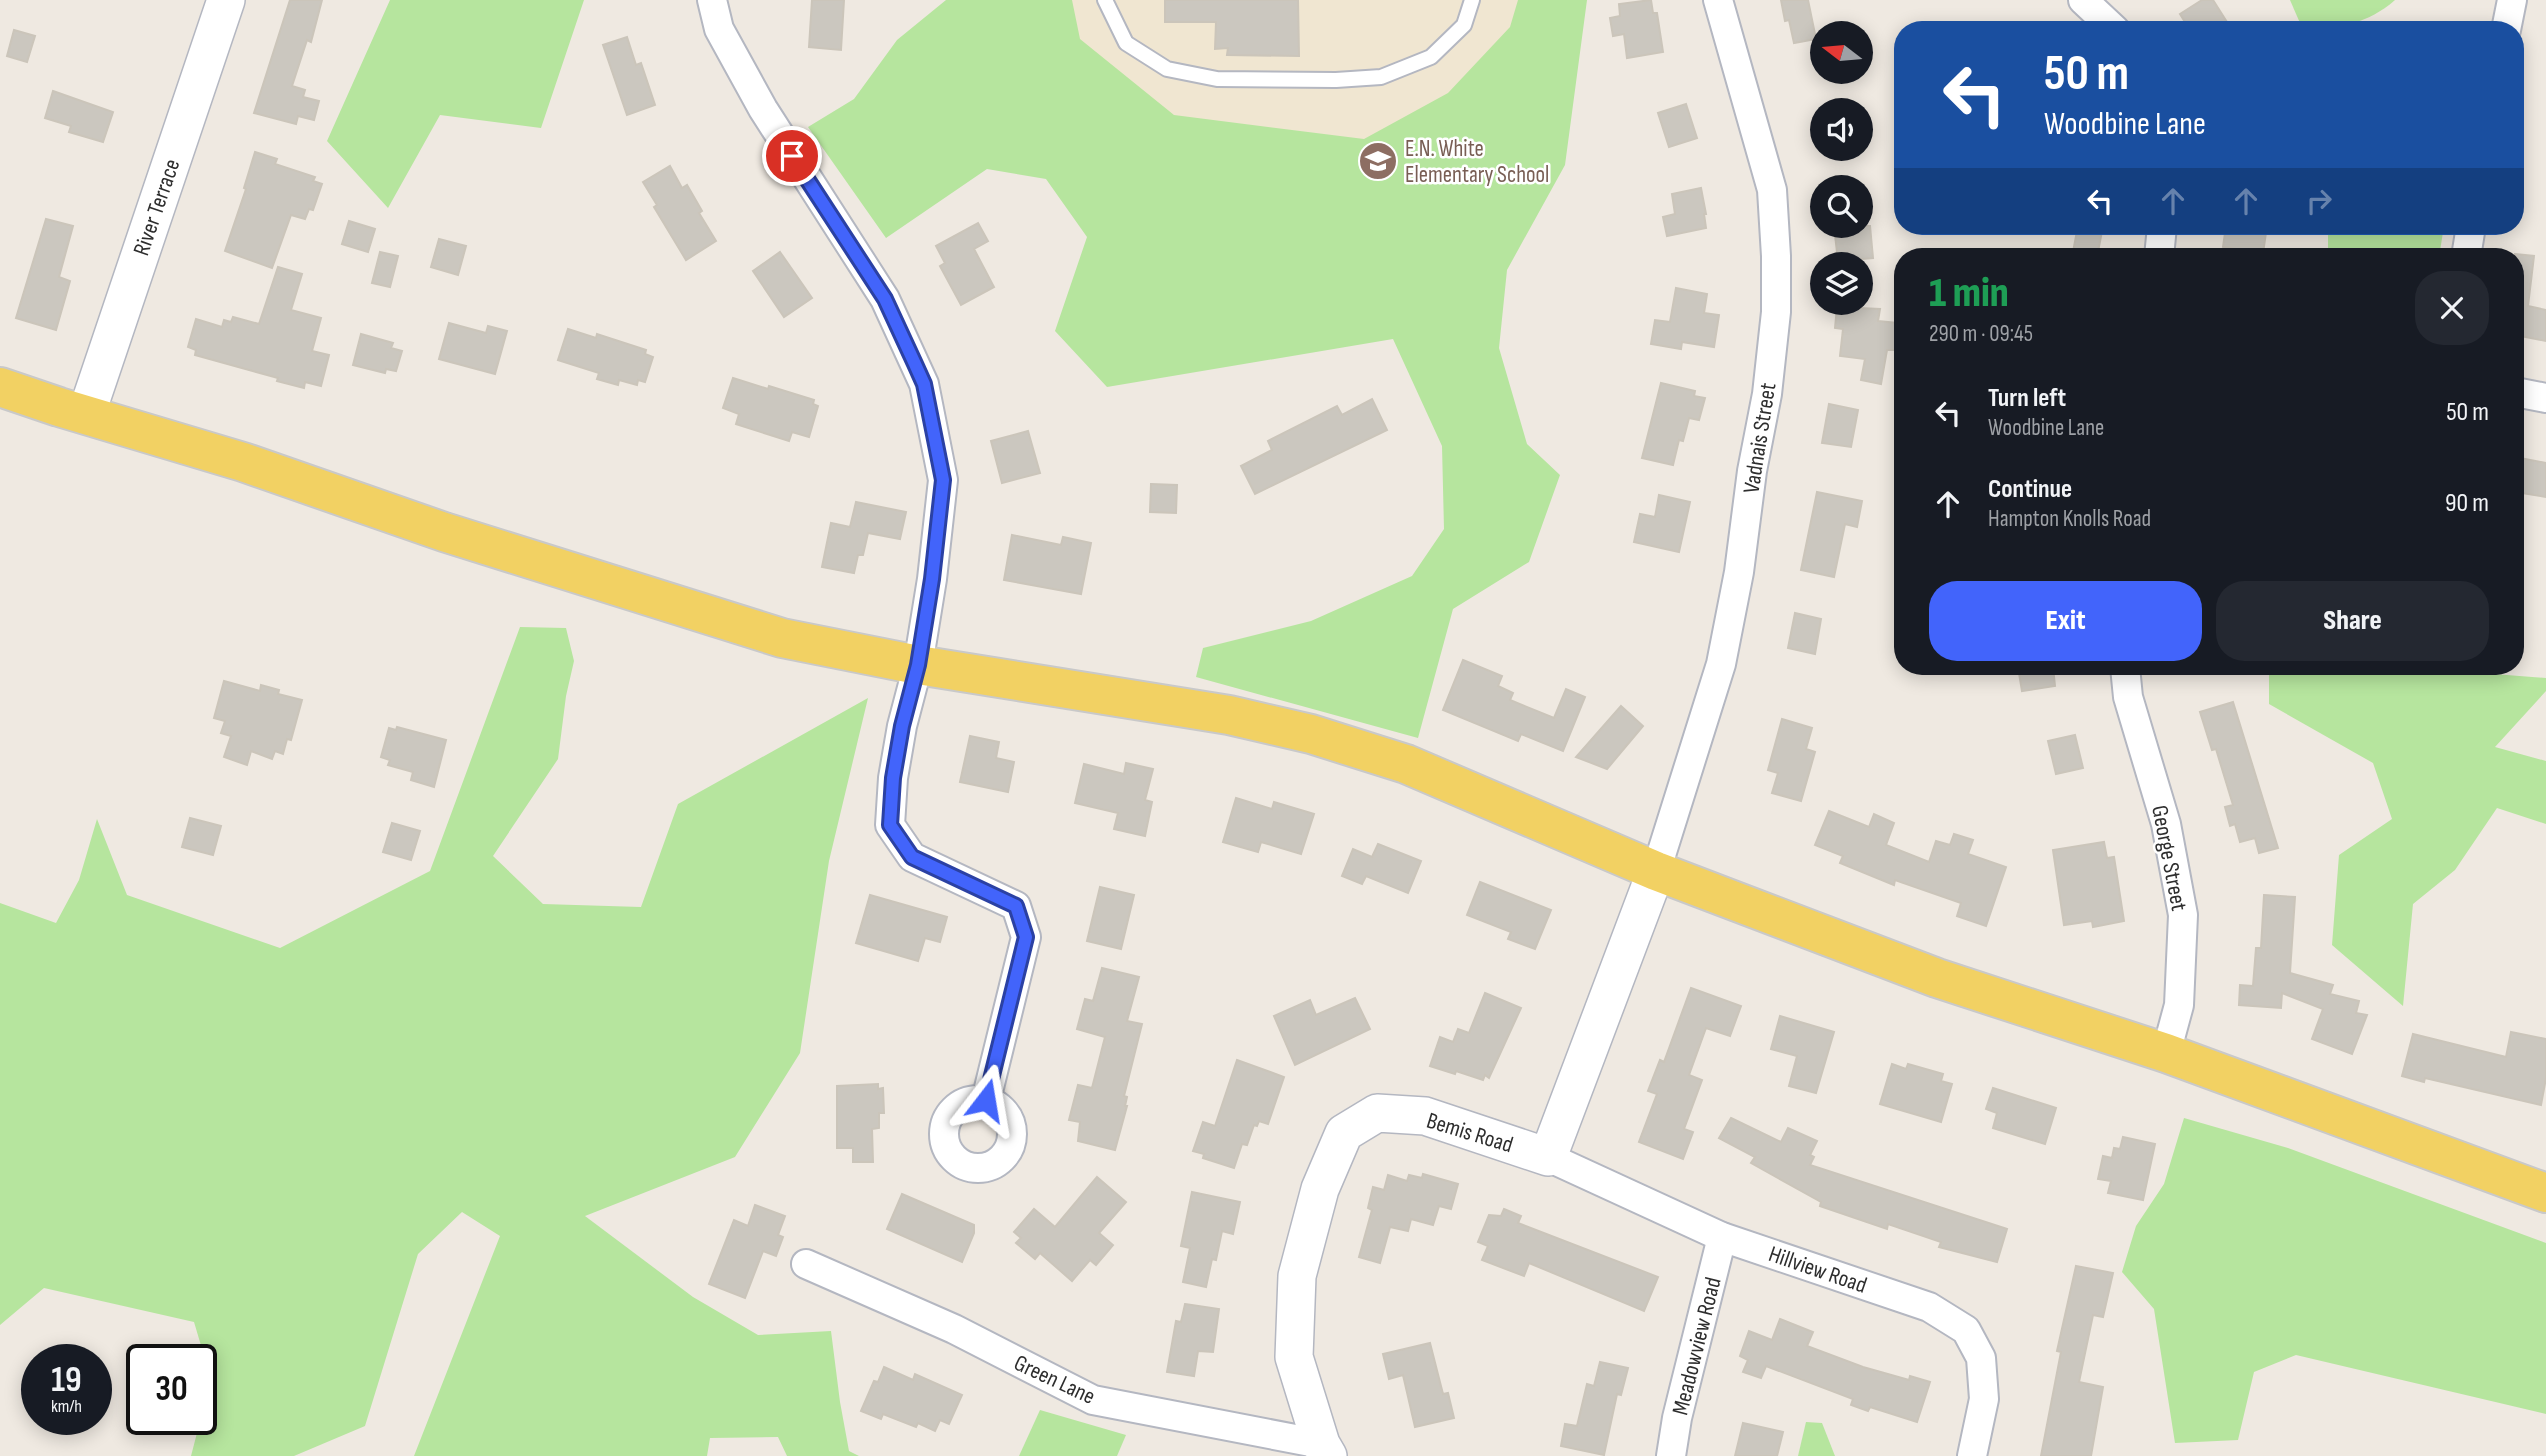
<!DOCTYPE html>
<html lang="en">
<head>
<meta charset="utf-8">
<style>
  body { margin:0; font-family:"Sofia Sans Condensed",sans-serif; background:#242831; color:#f1f3f6; height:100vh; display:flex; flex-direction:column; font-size:26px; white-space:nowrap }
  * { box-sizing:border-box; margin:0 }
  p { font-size:23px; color:#9ea1a6 }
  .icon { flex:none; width:38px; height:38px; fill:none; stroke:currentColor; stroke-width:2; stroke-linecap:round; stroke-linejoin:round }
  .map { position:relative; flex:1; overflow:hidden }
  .drawer { position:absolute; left:1894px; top:248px; width:630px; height:427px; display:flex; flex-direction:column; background:#171b24; border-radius:28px; box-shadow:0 4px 18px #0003 }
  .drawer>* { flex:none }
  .banner { position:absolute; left:1894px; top:21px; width:630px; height:214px; border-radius:28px; box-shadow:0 4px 18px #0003; background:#1a4fa0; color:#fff; overflow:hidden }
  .needle { width:46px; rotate:286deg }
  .controls { position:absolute; left:1810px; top:21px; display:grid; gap:14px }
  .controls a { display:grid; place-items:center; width:63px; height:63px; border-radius:50%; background:#171b24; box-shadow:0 4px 18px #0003; font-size:35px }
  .speed { position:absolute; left:21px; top:1344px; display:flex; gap:14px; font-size:35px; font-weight:700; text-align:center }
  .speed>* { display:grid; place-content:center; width:91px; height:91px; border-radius:50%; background:#171b24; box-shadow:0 4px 18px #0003; line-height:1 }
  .speed small { font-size:18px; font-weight:400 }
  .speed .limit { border:4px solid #111; border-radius:10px; background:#fff; color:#111 }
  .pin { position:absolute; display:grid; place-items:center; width:60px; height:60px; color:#fff; margin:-30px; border:4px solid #fff; border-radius:50%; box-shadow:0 2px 7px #0007 }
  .me { position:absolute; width:77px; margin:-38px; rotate:14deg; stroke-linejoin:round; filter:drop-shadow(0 0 5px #0008) }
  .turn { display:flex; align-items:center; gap:24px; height:147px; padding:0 35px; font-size:32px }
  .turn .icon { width:91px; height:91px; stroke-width:2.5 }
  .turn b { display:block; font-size:49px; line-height:60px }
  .lanes { display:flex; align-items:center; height:66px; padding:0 35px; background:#0003; justify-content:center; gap:35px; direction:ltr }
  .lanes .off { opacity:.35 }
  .round { display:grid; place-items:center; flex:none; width:74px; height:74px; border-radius:28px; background:#242831 }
  .overview { display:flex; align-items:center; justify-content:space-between; height:119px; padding:0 35px }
  h1 { font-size:42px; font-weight:800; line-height:52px; color:#1e9e55 }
  .action { display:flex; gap:14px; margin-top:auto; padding:14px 35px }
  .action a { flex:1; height:80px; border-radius:28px; background:#4264fb; color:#fff; font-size:28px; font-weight:800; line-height:80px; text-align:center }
  .action a+a { background:#242831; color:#f1f3f6 }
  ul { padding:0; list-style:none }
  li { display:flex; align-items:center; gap:21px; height:91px; padding:0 35px }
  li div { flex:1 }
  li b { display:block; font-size:26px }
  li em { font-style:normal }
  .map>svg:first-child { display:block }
</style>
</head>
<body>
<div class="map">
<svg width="2546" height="1456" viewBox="0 0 2546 1456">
  <rect width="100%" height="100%" fill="#efe9e1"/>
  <polygon fill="#f0e6d1" points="1010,0 1540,0 1507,217 974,105"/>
  <g fill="#b6e59e">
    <polygon points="390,0 584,0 541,128 440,115 388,208 327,141"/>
    <polygon points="946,0 1072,0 1080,39 1174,115 1364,139 1448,93 1510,27 1518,0 1587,0 1565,165 1507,270 1499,348 1527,444 1560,475 1529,562 1453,609 1418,738 1196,677 1203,648 1311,621 1412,576 1444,529 1442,446 1393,339 1107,387 1055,331 1087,237 1046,179 987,169 886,238 808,127 854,99 897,40"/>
    <path d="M 2290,0 L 2395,0 C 2369,23 2337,30 2303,30 Z"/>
    <polygon points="2328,226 2444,226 2439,257 2328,257"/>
    <polygon points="520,627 566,628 574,661 566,696 558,759 493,856 543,904 641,907 678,804 868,698 829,861 800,1053 735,1157 585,1216 693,1297 758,1335 831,1331 840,1402 849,1451 859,1456 787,1456 778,1437 710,1438 707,1456 414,1456 500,1236 462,1212 418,1254 365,1426 294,1456 191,1456 211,1379 194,1322 44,1288 0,1325 0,903 56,923 79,880 97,819 127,895 280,948 430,871"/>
    <polygon points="2269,667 2443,667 2455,671 2546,678 2546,691 2495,747 2546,761 2546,824 2497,808 2455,870 2413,904 2403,1006 2332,945 2339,855 2392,819 2373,763 2269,704"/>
    <polygon points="2184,1118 2288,1148 2546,1243 2546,1414 2296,1355 2254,1372 2238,1440 2175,1443 2154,1309 2122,1272 2136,1226 2164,1184"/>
    <polygon points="1040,1410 1126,1435 1117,1456 1019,1456"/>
    <polygon points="1806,1422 1822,1423 1835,1456 1798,1456"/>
  </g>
  <g fill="#cbc7bf" stroke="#cbc5ba" stroke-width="2">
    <polygon points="290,0 322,0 311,42 307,40 292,86 305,90 303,97 319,101 314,120 298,116 296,124 254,113"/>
    <polygon points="812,0 844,0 841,50 809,47"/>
    <polygon points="1165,0 1298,0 1299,56 1227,55 1228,48 1215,49 1216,22 1165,22"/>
    <polygon points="1651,0 1653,13 1657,13 1663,52 1627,58 1624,34 1613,36 1610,18 1620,16 1619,4"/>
    <polygon points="1781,0 1808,0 1816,39 1794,43 1789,20 1785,21"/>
    <polygon points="2202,0 2213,0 2232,30 2190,30 2180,14"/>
    <polygon points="14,30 35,36 27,62 7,56"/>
    <polygon points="627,37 636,65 641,63 655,105 627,115 603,45"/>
    <polygon points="53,91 113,112 103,142 69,132 71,126 45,118"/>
    <polygon points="1686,104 1697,138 1669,147 1658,113"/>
    <polygon points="255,152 277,159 275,164 315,177 313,181 322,184 313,210 309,209 305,219 291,215 272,268 225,251 246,189 244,188"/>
    <polygon points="670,166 682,188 687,185 702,211 699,213 716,241 686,260 654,207 657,205 643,182"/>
    <polygon points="1701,188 1706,214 1704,214 1706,228 1667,236 1663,217 1675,214 1672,194"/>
    <polygon points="46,219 73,226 59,277 70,281 56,330 16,318"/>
    <polygon points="349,221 375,229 368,252 342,244"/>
    <polygon points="978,223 988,241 974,249 994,287 961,305 940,266 945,263 936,246"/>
    <polygon points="1834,226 1870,226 1873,258 1838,261"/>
    <polygon points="2078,226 2103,226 2097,257 2072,257"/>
    <polygon points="2226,226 2267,226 2263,253 2223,247"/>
    <polygon points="439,239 466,246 458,275 431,267"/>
    <polygon points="380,252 398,256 390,287 372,283"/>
    <polygon points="780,252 812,298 784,317 753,271"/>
    <polygon points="2515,254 2534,256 2528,306 2546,310 2546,341 2515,335"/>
    <polygon points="278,267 302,274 291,310 321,318 312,351 329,355 321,386 305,382 304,388 277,381 278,378 195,355 196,350 188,347 196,319 222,327 224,320 231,322 233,317 259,324"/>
    <polygon points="1676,288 1707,294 1704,313 1719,315 1714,347 1682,342 1681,349 1651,344 1655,320 1670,322"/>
    <polygon points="1837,307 1880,309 1878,321 1897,323 1895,350 1887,350 1881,384 1861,380 1865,359 1840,356 1843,329 1835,328"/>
    <polygon points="449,323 486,333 488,326 507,331 495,374 439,359"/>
    <polygon points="568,329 596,338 597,334 646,350 645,354 653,357 645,382 638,380 637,385 619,380 618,385 597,379 599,373 558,360"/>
    <polygon points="361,334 393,343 391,348 402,351 396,371 386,369 385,373 353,365"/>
    <polygon points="733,378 768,389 769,386 814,400 813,404 818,406 809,437 792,432 789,441 736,424 739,414 723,408"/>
    <polygon points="1661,383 1695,391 1694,396 1705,398 1699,420 1689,418 1683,441 1679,440 1673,465 1642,458"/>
    <polygon points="1372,399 1387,430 1255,494 1241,466 1272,450 1268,441 1337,406 1342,415"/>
    <polygon points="1829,404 1858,410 1851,447 1822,443"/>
    <polygon points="1028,431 1040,473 1002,483 991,441"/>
    <polygon points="2515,457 2546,463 2546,497 2515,492"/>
    <polygon points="1151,484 1177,485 1176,513 1150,512"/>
    <polygon points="1817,492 1862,501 1857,527 1845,524 1834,577 1801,570"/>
    <polygon points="1659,495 1690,502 1679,552 1634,542 1640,514 1655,517"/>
    <polygon points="856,502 906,512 900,539 868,533 863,555 858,555 854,573 822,567 831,523 850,527"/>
    <polygon points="1012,535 1061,545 1063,537 1091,543 1081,594 1004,580"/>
    <polygon points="1795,613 1821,619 1815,654 1788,648"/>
    <polygon points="1463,660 1502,676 1498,686 1513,693 1510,700 1554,718 1566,689 1585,697 1563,751 1521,734 1518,741 1443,710"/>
    <polygon points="2018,667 2053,667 2055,686 2022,691"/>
    <polygon points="224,681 260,691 261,685 279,690 278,694 302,700 291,740 287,739 283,754 275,751 272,759 251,751 247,765 224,757 231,736 221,733 225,721 214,718"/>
    <polygon points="2233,702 2278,848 2259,853 2255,838 2240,842 2235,824 2230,826 2225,807 2233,805 2216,749 2212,750 2200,712"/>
    <polygon points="1621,706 1643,726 1607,769 1576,757"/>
    <polygon points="1782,719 1812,728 1806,749 1815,752 1801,801 1772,793 1778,773 1768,770"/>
    <polygon points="397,727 446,740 434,787 411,780 413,772 388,765 390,760 381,757 389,728 396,730"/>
    <polygon points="2075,735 2083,768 2056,774 2048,741"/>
    <polygon points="970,736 999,742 996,758 1014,762 1008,792 960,782"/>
    <polygon points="1126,763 1153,769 1145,800 1152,802 1145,836 1114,829 1118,813 1075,803 1084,764 1124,774"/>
    <polygon points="1236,798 1272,809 1274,802 1314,814 1301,854 1261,842 1258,852 1223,842"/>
    <polygon points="1829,811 1869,827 1874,814 1894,823 1886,845 1929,862 1936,841 1950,845 1954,834 1973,840 1968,854 2006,867 1986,926 1957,916 1961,903 1895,880 1894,885 1840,863 1843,856 1815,845"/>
    <polygon points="190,818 221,826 213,855 182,847"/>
    <polygon points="392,823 420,831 411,860 383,852"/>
    <polygon points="2104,842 2107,858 2114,857 2124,921 2093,927 2092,921 2064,925 2053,850"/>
    <polygon points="1378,844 1421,861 1408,893 1366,876 1362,884 1342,876 1353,849 1372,857"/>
    <polygon points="1480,882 1551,910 1535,949 1508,939 1511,932 1467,915"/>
    <polygon points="1100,887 1134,895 1121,949 1087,941"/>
    <polygon points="870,895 947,917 940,942 925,938 918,961 856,943"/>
    <polygon points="2264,895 2295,897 2290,973 2333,985 2330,994 2359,1001 2356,1013 2367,1015 2352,1054 2312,1039 2323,1009 2282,993 2281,1008 2239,1005 2240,985 2253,986 2256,948 2261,948"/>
    <polygon points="1102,968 1139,977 1127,1021 1142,1024 1124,1096 1127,1097 1125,1106 1127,1106 1115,1150 1078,1141 1080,1122 1069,1120 1078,1085 1092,1088 1105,1037 1077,1029 1085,999 1093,1001"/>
    <polygon points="1691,988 1741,1006 1730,1036 1706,1028 1689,1075 1702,1080 1684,1129 1693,1132 1683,1159 1639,1142 1657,1094 1648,1091 1660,1060 1664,1062"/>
    <polygon points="1485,993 1521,1008 1489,1078 1485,1075 1483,1080 1456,1071 1455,1074 1430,1066 1440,1037 1453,1042 1458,1029 1469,1033"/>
    <polygon points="1355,998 1370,1029 1295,1065 1274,1016 1310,1000 1316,1015"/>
    <polygon points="1780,1016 1834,1032 1816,1093 1789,1086 1797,1056 1771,1049"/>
    <polygon points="2511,1032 2546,1039 2546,1078 2541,1105 2425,1078 2424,1082 2402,1076 2413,1034 2506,1057"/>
    <polygon points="1237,1060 1284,1077 1268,1124 1259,1121 1257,1126 1254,1125 1247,1145 1242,1144 1234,1168 1203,1158 1204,1154 1193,1151 1203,1122 1215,1126"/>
    <polygon points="1892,1064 1906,1069 1908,1064 1943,1074 1941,1081 1952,1084 1941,1122 1880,1104"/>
    <polygon points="878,1084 878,1089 883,1088 884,1113 879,1113 879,1128 872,1129 873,1162 853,1162 853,1148 837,1148 837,1086"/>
    <polygon points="1993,1088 2056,1108 2045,1144 1993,1128 1997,1113 1986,1109"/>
    <polygon points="1731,1118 1781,1142 1788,1128 1817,1141 1810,1155 1814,1157 1810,1165 2007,1229 1997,1262 1939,1247 1941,1242 1888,1224 1887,1229 1820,1206 1821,1202 1751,1163 1755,1157 1719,1138"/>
    <polygon points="2123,1137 2155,1144 2143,1200 2108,1193 2111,1181 2098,1179 2103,1156 2112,1158 2114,1148 2120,1149"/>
    <polygon points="1423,1174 1458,1184 1451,1209 1439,1206 1433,1225 1411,1219 1408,1231 1390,1227 1380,1263 1359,1257 1372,1210 1368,1208 1373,1187 1384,1190 1388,1175 1407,1181 1409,1175 1422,1178"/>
    <polygon points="1097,1177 1126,1202 1099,1233 1113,1245 1096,1265 1090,1260 1072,1281 1040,1253 1035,1259 1016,1243 1021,1238 1014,1232 1034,1209 1055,1227"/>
    <polygon points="1192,1192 1240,1202 1233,1234 1222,1231 1216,1260 1212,1259 1206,1287 1183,1282 1190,1248 1181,1246"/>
    <polygon points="902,1194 974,1225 974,1233 962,1262 887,1229"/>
    <polygon points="755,1205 785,1216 778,1235 783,1237 776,1256 763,1251 745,1298 709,1284 734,1220 748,1226"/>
    <polygon points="1504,1209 1521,1216 1518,1223 1658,1277 1644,1311 1529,1263 1524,1276 1482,1260 1488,1246 1478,1242 1489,1215 1501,1216"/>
    <polygon points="2076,1266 2113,1273 2103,1317 2093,1315 2079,1382 2103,1387 2091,1456 2041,1456 2061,1352 2057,1351"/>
    <polygon points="1185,1304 1219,1309 1213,1352 1198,1351 1194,1376 1167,1372 1176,1321 1181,1322"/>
    <polygon points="1780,1319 1813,1332 1807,1346 1863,1367 1909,1380 1910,1376 1930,1382 1917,1422 1870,1407 1868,1411 1851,1405 1853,1399 1766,1366 1761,1378 1743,1372 1748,1360 1740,1356 1749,1331 1772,1340"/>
    <polygon points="1430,1343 1443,1394 1448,1393 1454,1418 1415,1427 1403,1375 1389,1379 1383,1354"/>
    <polygon points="1600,1362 1628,1368 1621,1395 1617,1394 1604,1455 1561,1446 1565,1424 1577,1426 1587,1384 1594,1386"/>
    <polygon points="884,1367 913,1380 915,1374 962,1395 949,1424 940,1420 935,1431 918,1423 916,1427 883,1414 881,1419 861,1411 874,1381 878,1382"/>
    <polygon points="1743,1423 1783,1432 1777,1456 1735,1456"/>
  </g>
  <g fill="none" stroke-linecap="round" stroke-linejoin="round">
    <defs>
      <polyline id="service" points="1105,0 1126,43 1167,69 1217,79 1336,80 1381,77 1431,57 1464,25 1472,0"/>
      <g id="minor">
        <polyline points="712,0 719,29 763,109 885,299 924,384 943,480 932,579 918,665 902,726 893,778 890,825 912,857 1016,906 1026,937 986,1100"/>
        <polyline points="2083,0 2115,30"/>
        <polyline points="2506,30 2512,0"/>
        <polyline points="2159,257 2162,226"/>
        <polyline points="2466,257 2471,226"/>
        <polyline points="2515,392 2546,398"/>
        <polyline points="2125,667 2128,697 2166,824 2183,915 2179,1005 2166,1053"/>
        <polyline points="1656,871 1721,664 1739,572 1752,471 1767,394 1776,312 1776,256 1772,190 1718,0"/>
        <circle cx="978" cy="1134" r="34"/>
        <polyline points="1548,1157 1722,1237 1929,1307 1966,1330 1981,1358 1984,1399 1972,1456"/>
        <polyline points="806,1264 954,1329 1093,1400 1321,1444"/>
        <polyline points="1671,1456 1677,1418 1722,1237"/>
      </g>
      <g id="tertiary">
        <polyline points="86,415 226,0"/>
        <polyline points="1328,1456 1321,1444 1294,1357 1297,1276 1320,1189 1344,1133 1377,1113 1425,1116 1548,1157 1656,871"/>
      </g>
      <polyline id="primary" points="0,387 59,407 243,462 444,532 782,638 918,665 1229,715 1311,734 1406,764 1656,871 1937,978 2166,1053 2546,1193"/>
    </defs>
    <use href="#service" stroke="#b4b7c1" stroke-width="18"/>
    <use href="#minor" stroke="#b4b7c1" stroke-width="32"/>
    <use href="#tertiary" stroke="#b4b7c1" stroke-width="40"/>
    <use href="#primary" stroke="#c9c9c9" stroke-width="42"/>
    <use href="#service" stroke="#fff" stroke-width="14"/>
    <use href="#minor" stroke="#fff" stroke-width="28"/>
    <use href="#tertiary" stroke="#fff" stroke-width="37"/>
    <use href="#primary" stroke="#f2d163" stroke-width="38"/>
  </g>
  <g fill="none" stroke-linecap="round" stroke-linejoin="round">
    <defs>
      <polyline id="route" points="792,156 885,299 915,364 924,384 943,480 932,579 918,665 902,726 893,778 890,825 912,857 1016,906 1026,937 986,1100"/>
    </defs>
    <use href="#route" stroke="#2b41a3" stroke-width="18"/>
    <use href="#route" stroke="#4264fb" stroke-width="12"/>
  </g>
  <defs>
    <symbol id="school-disc" viewBox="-11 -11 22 22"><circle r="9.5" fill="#8d6e63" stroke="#fff"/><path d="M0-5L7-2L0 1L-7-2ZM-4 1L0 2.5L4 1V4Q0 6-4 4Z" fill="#fff"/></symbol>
  </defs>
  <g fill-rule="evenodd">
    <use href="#school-disc" x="1356" y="139" width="44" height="44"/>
  </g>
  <g text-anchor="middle" stroke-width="5" stroke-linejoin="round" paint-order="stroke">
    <g font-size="23" fill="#785e54" stroke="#fff" text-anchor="start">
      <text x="1405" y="156">E.N. White<tspan x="1405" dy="26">Elementary School</tspan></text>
    </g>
    <g font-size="23" fill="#2e2e2e" stroke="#fff">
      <text transform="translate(156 207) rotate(-71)" y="8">River Terrace</text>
      <text transform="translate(1759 438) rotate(-81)" y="8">Vadnais Street</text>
      <text transform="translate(2170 858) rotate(79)" y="8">George Street</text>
      <text transform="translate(1470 1132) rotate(17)" y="8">Bemis Road</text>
      <text transform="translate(1818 1269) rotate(19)" y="8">Hillview Road</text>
      <text transform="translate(1696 1346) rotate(-76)" y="8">Meadowview Road</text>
      <text transform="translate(1055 1379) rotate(25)" y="8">Green Lane</text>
    </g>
  </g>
</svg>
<div class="controls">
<a><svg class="needle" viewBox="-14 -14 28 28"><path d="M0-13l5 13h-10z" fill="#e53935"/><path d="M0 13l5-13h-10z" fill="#9ea1a6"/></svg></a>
<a><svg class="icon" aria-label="sound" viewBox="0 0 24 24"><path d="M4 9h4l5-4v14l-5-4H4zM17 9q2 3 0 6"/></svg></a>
<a><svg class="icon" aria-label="search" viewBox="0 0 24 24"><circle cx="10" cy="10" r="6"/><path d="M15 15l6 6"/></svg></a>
<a><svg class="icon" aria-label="layers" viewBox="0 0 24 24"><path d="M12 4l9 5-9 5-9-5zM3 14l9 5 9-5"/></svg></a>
</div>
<div class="speed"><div>19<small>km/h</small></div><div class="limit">30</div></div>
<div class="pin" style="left:792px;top:156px;background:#d93025"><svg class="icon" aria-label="arrive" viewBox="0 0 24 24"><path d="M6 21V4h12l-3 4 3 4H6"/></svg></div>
<svg class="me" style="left:986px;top:1100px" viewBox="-20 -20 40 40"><path d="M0-17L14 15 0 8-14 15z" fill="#4264fb" stroke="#fff" stroke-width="4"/></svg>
<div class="banner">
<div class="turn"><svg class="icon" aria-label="left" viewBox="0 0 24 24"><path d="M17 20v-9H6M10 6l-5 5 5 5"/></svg><div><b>50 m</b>Woodbine Lane</div></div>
<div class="lanes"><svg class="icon" aria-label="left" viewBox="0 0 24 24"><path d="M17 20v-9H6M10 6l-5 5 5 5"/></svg><svg class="icon off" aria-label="ahead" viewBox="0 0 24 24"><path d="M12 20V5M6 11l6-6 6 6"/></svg><svg class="icon off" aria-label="ahead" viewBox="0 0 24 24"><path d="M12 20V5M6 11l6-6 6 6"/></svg><svg class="icon off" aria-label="right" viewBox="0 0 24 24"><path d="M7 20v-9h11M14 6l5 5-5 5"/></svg></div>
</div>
<section class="drawer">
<div class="overview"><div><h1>1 min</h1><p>290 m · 09:45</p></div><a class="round"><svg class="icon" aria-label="close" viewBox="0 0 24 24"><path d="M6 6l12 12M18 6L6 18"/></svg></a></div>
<ul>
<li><svg class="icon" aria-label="left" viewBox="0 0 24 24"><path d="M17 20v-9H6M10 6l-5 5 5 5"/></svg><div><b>Turn left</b><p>Woodbine Lane</p></div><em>50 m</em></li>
<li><svg class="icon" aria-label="ahead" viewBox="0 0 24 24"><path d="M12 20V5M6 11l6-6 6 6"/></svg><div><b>Continue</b><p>Hampton Knolls Road</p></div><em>90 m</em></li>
</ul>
<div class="action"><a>Exit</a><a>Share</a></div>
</section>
</div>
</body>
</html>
